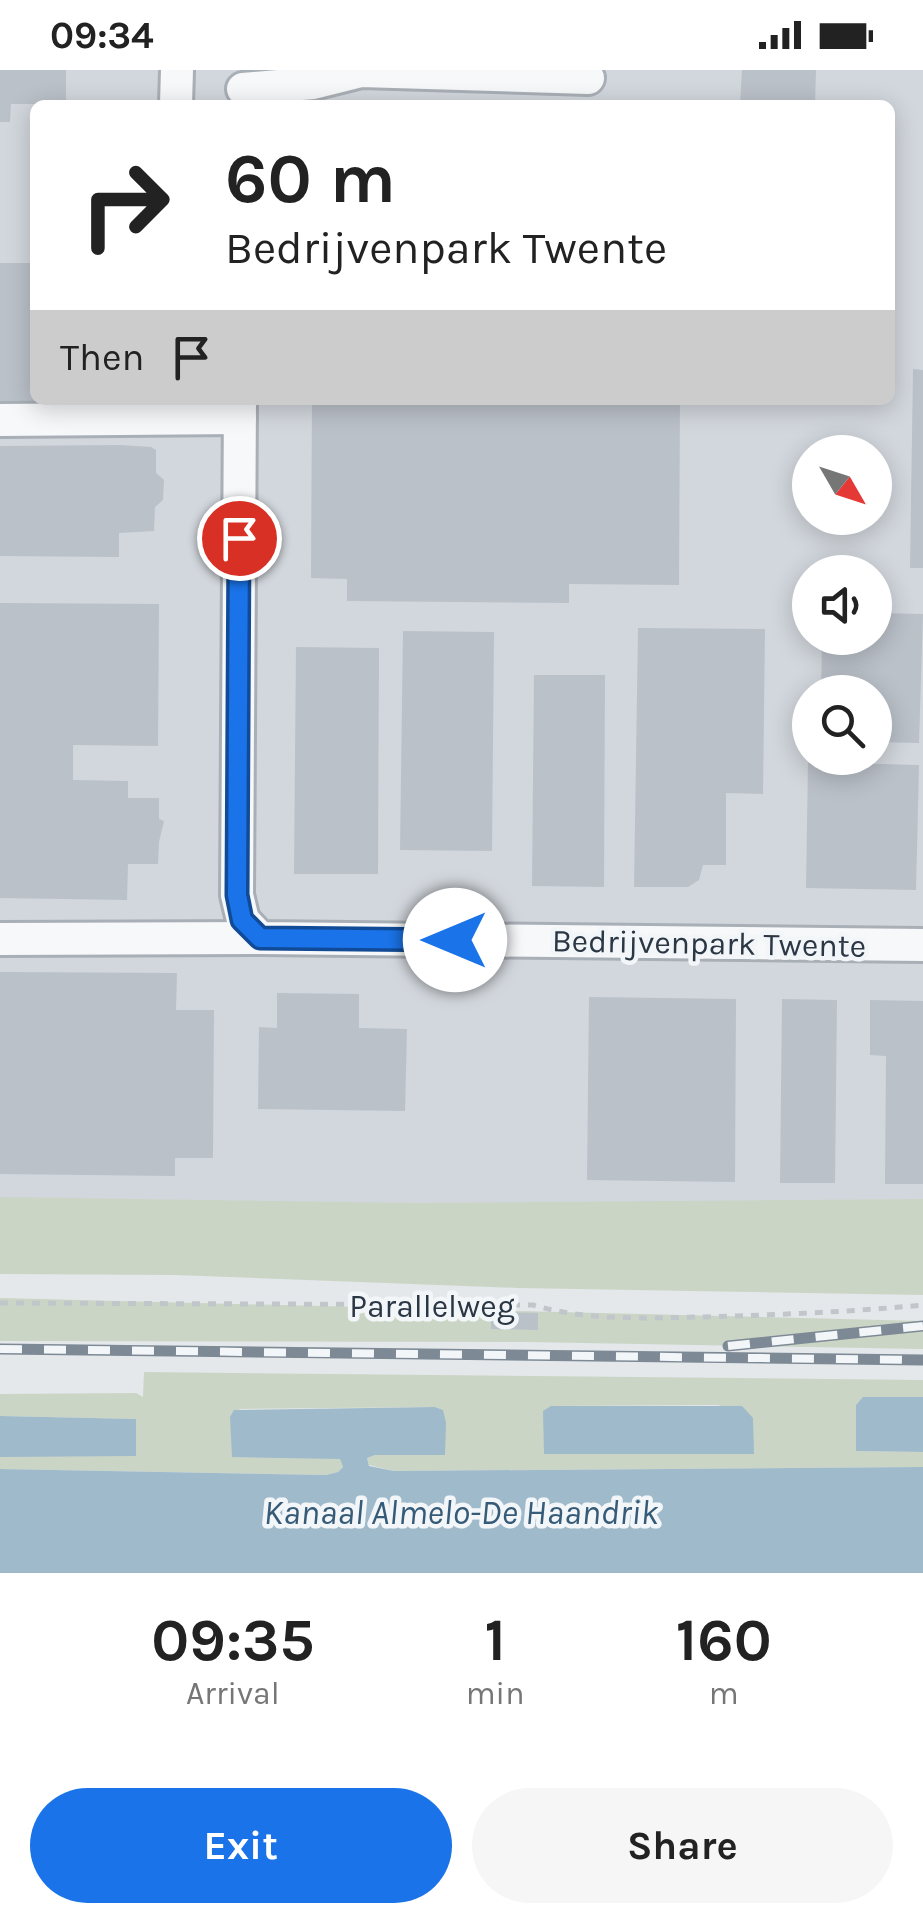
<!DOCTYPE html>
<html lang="en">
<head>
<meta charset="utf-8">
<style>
  body { margin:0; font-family:Karla,sans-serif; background:#f6f6f6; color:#222; height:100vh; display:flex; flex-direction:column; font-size:38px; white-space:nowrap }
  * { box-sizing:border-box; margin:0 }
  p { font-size:32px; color:#767676 }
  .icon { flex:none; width:55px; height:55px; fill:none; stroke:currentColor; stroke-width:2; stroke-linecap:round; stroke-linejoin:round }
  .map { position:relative; height:1503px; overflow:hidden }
  .sheet { display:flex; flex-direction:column; background:#fff; flex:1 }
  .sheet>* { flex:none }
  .guide { position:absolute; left:30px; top:30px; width:865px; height:305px; border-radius:15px; box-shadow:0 5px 25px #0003; background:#fff; color:#222; overflow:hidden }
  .needle { width:65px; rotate:129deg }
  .controls { position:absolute; left:792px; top:365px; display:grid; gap:20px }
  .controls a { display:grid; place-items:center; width:100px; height:100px; border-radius:50%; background:#fff; box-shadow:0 5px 25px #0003; font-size:50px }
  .pin { position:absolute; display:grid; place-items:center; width:85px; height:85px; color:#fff; margin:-42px; border:5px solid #fff; border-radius:50%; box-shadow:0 2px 10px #0007 }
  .me { position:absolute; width:110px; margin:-55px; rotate:270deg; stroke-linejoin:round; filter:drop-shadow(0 0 8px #0008) }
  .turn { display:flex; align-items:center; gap:35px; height:210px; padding:0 30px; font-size:45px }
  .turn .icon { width:130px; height:130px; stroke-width:2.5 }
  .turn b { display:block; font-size:70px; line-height:85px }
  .then { display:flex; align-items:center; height:95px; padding:0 30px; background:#0003; gap:20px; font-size:38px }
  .eta { display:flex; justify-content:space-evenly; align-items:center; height:170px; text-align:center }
  .eta b { font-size:60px; font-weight:700; line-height:70px }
  .action { display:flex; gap:20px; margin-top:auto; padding:20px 30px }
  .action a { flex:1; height:115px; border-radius:60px; background:#1a73e8; color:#fff; font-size:40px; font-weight:700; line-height:115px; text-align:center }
  .action a+a { background:#f6f6f6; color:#222 }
  .status { display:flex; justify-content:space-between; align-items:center; height:70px; padding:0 50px; background:#fff; direction:ltr }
  .status svg { height:28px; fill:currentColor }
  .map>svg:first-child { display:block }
</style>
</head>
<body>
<div class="status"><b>09:34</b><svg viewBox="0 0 49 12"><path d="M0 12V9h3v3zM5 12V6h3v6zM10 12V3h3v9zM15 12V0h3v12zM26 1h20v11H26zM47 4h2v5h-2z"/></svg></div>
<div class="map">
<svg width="923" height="1503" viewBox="0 0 923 1503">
  <rect width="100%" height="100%" fill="#e4e8eb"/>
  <path fill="#d2d7dd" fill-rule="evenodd" d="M 0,0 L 923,0 L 923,1150 L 0,1146 ZM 35,35 L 890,35 L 890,330 L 35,330 ZM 810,382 L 875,382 L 875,448 L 810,448 ZM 810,502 L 875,502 L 875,568 L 810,568 ZM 810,622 L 875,622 L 875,688 L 810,688 Z"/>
  <g fill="#cbd5c5" fill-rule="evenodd">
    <polygon points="0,1127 416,1133 923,1129 923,1225 518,1218 174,1205 0,1204"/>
    <polygon points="0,1228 923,1251 923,1279 528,1272 0,1271"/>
    <path d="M 144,1302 L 923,1310 L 923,1327 L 864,1327 L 856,1335 L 856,1381 L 923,1382 L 923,1397 L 394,1401 L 369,1395 L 367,1388 L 375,1385 L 445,1385 L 443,1340 L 435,1337 L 238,1339 L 340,1389 L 343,1397 L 338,1402 L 326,1405 L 0,1399 L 0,1387 L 11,1384 L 136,1386 L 136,1349 L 0,1346 L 0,1324 L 136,1323 L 143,1327 ZM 719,1335 L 753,1384 L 544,1384 L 551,1336 Z"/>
  </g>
  <g fill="#9fbacb">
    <polygon points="863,1327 923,1327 923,1382 856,1381 856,1335"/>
    <polygon points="551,1336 742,1336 753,1348 754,1384 544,1384 543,1341"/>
    <polygon points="435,1337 443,1340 446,1353 445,1385 375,1385 367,1388 369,1396 394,1401 923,1397 923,1503 0,1503 0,1399 326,1405 338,1402 343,1397 340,1389 232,1387 230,1347 234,1340"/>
    <polygon points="0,1346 136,1349 136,1386 0,1387"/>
  </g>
  <g fill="#bbc1c9">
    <polygon points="0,0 66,0 66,34 11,34 10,52 0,52"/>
    <polygon points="742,0 816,0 815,35 740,35"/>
    <polygon points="0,193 35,193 35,330 79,330 79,341 0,341"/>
    <polygon points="913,299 923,300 923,498 910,498"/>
    <polygon points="312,330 680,330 679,515 569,514 569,533 347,531 347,509 311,508"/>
    <polygon points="120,375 151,377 156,380 156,403 164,410 163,430 155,437 154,461 119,463 119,487 0,486 0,376"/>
    <polygon points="0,533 159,534 158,676 73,675 73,710 128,711 128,728 159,728 159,749 164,751 159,772 158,794 128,794 127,830 0,828"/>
    <polygon points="875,543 923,544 919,673 875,672 875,622 821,622 822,568 875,568"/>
    <polygon points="638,558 765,559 763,724 726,723 726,795 703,795 699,810 688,817 634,817"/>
    <polygon points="403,561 494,562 492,781 400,780"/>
    <polygon points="296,577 379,578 378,804 294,804"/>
    <polygon points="534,605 605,605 604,817 532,816"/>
    <polygon points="808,692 919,695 916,820 806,818"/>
    <polygon points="0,902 177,903 176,940 214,940 213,1088 175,1088 175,1106 0,1104"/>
    <polygon points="277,923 359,924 359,958 407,959 405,1041 258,1039 259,957 277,958"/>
    <polygon points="589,927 736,929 735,1112 587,1110"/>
    <polygon points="782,929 837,930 835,1113 780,1113"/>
    <polygon points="870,930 923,931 923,1114 885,1114 886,986 870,985"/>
    <polygon points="491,1242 538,1243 538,1260 491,1259"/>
  </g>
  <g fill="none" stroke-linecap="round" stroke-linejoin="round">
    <defs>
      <g id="minor">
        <polyline points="243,19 313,13 361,1 588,8"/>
        <polyline points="176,35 177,0"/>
        <polyline points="240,330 237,825 243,850 260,868 923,875"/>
        <polyline points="0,350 240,348"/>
        <polyline points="0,869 260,868"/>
      </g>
    </defs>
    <use href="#minor" stroke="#a9afb6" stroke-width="38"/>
    <path stroke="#c1c6cb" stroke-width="5" stroke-dasharray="8 8" stroke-linecap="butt" d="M 0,1233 L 533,1235 C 587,1251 644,1248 700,1247 C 775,1245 849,1242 923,1235"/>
    <use href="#minor" stroke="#f6f8fa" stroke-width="32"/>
    <defs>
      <g id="rail">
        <polyline points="728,1276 923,1256"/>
        <polyline points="0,1279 923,1290"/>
      </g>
    </defs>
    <use href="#rail" stroke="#7d8995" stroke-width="11"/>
    <use href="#rail" stroke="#f3f6f8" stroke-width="8" stroke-dasharray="22" stroke-linecap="butt"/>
  </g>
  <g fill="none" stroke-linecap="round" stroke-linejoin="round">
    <defs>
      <polyline id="route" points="239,468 237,825 242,850 260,868 455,870"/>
    </defs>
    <use href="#route" stroke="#114b97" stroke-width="25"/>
    <use href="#route" stroke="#1a73e8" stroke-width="18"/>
  </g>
  <g text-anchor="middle" stroke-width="9" stroke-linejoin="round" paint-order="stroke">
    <g font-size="32" fill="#2b3744" stroke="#f3f6f8">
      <text transform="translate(709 873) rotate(1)" y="11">Bedrijvenpark Twente</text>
      <text x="432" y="1247">Parallelweg</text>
    </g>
    <g font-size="35" font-style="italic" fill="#355b78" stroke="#f3f6f8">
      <text x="461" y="1454">Kanaal Almelo-De Haandrik</text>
    </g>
  </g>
</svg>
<div class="controls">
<a><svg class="needle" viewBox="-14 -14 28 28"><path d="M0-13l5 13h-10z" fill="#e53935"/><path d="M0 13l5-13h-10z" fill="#767676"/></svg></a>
<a><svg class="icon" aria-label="sound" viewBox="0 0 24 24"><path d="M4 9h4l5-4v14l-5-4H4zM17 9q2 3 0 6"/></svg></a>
<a><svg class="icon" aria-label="search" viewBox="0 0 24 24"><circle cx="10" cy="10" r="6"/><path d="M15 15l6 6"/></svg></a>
</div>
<div class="pin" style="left:239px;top:468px;background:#d93025"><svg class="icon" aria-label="arrive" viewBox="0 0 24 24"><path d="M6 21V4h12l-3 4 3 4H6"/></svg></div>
<svg class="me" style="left:455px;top:870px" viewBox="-20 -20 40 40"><circle r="19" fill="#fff"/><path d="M0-13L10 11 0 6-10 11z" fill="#1a73e8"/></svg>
<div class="guide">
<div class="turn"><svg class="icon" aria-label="right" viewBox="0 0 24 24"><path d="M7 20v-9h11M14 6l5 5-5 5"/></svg><div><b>60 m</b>Bedrijvenpark Twente</div></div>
<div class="then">Then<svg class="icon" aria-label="arrive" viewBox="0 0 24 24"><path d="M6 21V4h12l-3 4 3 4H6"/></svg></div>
</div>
</div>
<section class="sheet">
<div class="eta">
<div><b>09:35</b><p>Arrival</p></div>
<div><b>1</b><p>min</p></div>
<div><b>160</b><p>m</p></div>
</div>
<div class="action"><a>Exit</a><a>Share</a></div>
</section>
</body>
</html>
